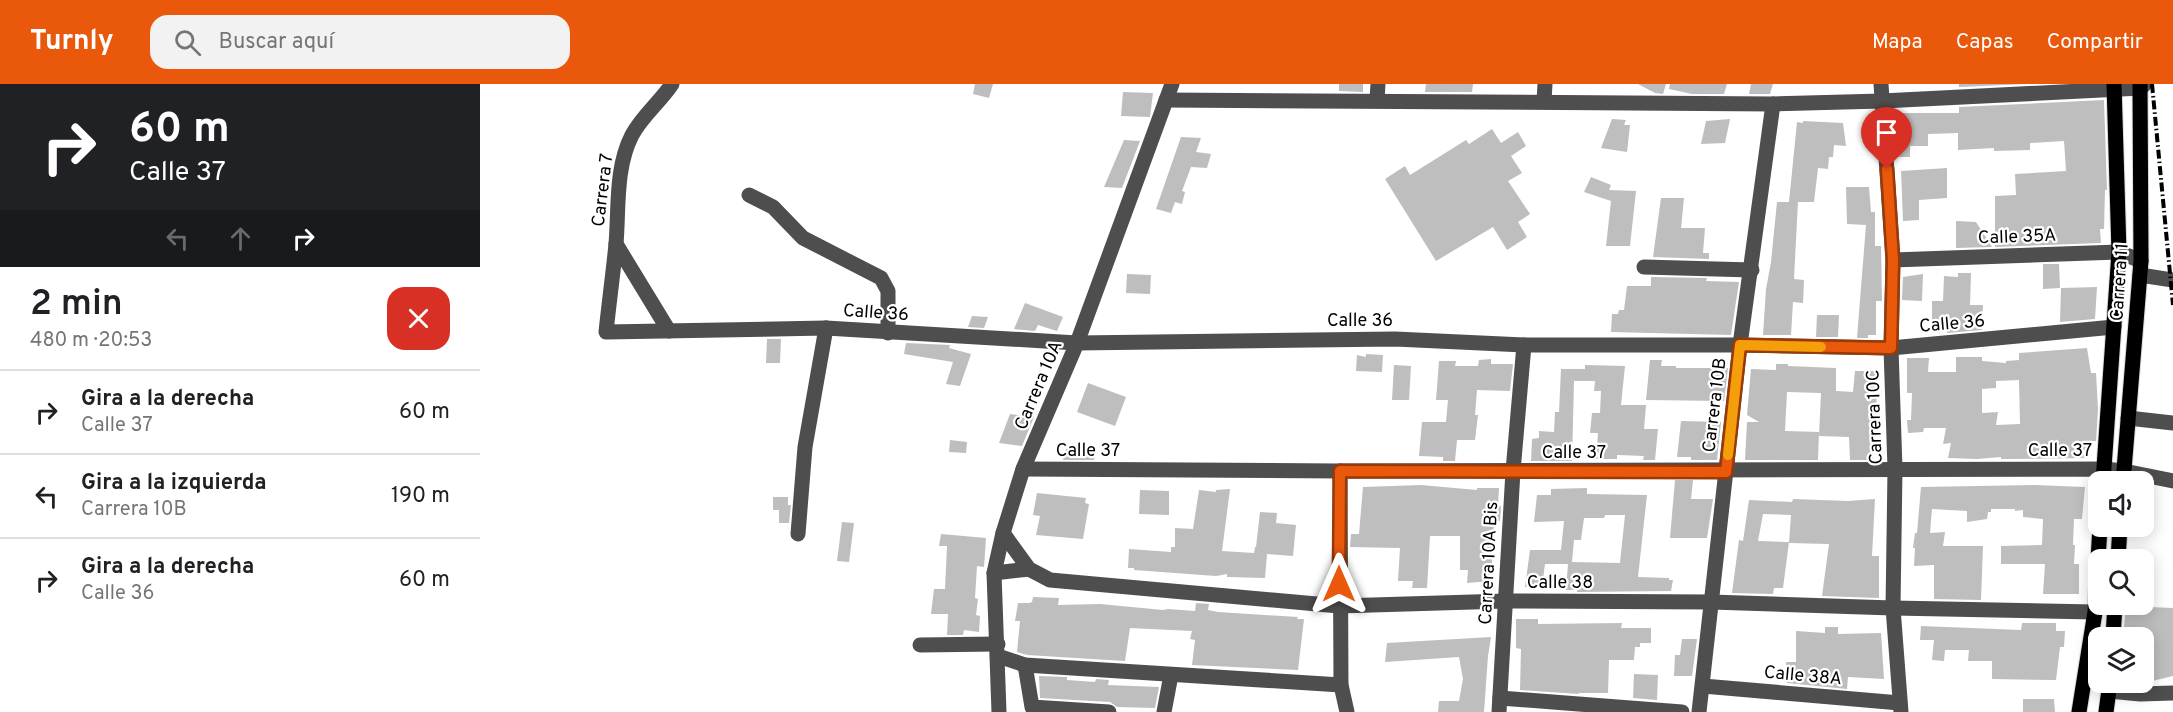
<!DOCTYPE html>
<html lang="es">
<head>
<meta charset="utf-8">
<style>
  body { margin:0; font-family:Overpass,sans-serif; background:#f2f2f2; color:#202124; height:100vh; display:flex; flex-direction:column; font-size:22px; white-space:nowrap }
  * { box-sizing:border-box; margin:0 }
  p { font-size:20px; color:#757577 }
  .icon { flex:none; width:33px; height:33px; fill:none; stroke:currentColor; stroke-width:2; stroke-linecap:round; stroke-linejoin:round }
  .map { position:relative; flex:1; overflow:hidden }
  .side { display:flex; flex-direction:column; background:#fff; width:480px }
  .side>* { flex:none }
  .top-card { background:#202124; color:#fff; overflow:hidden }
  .fabs { position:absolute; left:1608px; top:387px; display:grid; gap:12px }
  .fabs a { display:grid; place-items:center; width:66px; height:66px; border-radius:12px; background:#fff; box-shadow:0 3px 15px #0003; font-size:30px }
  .pin { position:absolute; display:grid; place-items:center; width:51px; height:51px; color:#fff; margin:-62px -26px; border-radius:50% 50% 50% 0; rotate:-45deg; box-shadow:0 0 6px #0007 }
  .pin .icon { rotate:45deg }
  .me { position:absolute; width:66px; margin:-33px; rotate:0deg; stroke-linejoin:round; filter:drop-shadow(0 0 4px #0008) }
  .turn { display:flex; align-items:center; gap:21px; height:126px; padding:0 30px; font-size:27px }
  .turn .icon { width:78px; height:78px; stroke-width:2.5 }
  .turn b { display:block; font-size:42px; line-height:51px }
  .lanes { display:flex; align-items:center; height:57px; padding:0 30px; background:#0003; justify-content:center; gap:30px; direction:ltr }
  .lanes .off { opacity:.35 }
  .round { display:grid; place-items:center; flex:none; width:63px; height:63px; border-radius:18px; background:#f2f2f2 }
  .head { display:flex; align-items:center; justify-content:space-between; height:102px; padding:0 30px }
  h1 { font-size:36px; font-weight:600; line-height:45px }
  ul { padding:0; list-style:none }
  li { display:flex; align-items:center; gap:18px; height:84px; padding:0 30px; border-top:2px solid #e0e0e0 }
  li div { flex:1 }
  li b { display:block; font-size:22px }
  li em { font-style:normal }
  header { display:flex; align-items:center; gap:36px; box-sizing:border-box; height:84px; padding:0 30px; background:#ea580c; color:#fff }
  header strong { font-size:28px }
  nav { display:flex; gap:33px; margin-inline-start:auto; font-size:21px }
  .search { width:420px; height:54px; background:#f2f2f2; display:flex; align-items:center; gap:15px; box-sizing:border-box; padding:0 21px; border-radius:18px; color:#757577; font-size:22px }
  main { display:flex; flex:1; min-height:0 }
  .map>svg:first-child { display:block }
</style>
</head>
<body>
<header>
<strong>Turnly</strong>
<div class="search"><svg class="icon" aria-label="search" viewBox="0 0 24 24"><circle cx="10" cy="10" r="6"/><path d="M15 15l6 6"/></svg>Buscar aquí</div>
<nav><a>Mapa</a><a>Capas</a><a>Compartir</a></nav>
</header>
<main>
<section class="side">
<div class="top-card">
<div class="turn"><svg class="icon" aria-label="right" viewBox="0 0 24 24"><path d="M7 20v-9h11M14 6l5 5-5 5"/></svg><div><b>60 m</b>Calle 37</div></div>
<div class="lanes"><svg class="icon off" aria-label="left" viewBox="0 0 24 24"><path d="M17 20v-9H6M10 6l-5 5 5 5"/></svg><svg class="icon off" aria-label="ahead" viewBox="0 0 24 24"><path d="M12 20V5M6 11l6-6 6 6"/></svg><svg class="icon" aria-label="right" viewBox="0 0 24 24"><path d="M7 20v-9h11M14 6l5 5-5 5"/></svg></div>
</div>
<div class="head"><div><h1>2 min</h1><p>480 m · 20:53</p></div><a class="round" style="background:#d93025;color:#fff"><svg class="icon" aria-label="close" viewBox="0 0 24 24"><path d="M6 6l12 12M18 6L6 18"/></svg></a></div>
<ul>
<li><svg class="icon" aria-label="right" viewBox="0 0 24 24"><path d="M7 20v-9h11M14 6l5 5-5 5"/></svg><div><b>Gira a la derecha</b><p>Calle 37</p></div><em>60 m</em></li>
<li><svg class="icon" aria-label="left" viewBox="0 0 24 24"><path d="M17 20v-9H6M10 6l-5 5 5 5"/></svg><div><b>Gira a la izquierda</b><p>Carrera 10B</p></div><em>190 m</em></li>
<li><svg class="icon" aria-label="right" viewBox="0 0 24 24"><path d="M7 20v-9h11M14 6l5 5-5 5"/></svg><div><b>Gira a la derecha</b><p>Calle 36</p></div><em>60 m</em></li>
</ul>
</section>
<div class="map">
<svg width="1693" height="628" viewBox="0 0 1693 628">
  <rect width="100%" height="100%" fill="#fff"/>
  <g fill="#bebebe" fill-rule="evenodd">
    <polygon points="495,0 513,0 509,14 493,10"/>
    <polygon points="859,0 883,0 883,8 859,7"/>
    <polygon points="946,0 993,0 992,8 945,8"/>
    <polygon points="1158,0 1186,0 1183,10 1175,9"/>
    <polygon points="1190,0 1247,0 1244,10 1212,10 1189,5"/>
    <polygon points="1271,0 1293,0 1290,10 1269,10"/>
    <polygon points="1479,0 1546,0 1479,3"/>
    <polygon points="643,8 673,9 670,33 641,32"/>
    <polygon points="1624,16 1627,106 1625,106 1624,145 1620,145 1621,159 1515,163 1515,112 1536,111 1535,90 1586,87 1584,57 1550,59 1550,66 1514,67 1514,64 1478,66 1478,49 1448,50 1448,62 1430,62 1430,73 1416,73 1413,31 1416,29 1479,29 1479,23"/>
    <polygon points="1132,35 1146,36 1144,41 1150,41 1147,68 1121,64"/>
    <polygon points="1250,35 1245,59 1221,60 1226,37"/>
    <polygon points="1323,37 1363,39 1366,62 1354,61 1353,73 1349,73 1348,85 1338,84 1334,118 1318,118 1314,195 1324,196 1323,219 1313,218 1311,251 1283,251 1286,205 1291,178 1297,118 1309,118 1317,38 1323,39"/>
    <polygon points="1012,45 1021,59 1038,48 1046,62 1031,72 1042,89 1028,97 1050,130 1038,138 1047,153 1027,166 1013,143 956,177 905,95 925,82 930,91 986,56 989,60"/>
    <polygon points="701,53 721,54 716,68 731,70 727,84 711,83 702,107 705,108 702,120 695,118 691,129 676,125"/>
    <polygon points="644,56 660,57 642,104 624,103"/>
    <polygon points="1467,84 1467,114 1439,116 1439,136 1423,137 1421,87"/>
    <polygon points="1111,93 1131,101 1129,106 1156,107 1150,162 1126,162 1131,117 1104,108"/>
    <polygon points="1366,103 1389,103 1391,128 1395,128 1395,162 1401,162 1402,217 1396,217 1396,251 1388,251 1388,254 1377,254 1386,141 1367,140"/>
    <polygon points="1181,114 1204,114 1201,144 1225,144 1223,169 1229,169 1229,175 1173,173"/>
    <polygon points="1476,137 1496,138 1512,163 1476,164"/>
    <polygon points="1563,180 1579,180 1580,204 1563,205"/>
    <polygon points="1478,189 1491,189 1490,221 1503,221 1502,246 1467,249 1467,247 1452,247 1452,217 1463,217 1464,192 1478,193"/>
    <polygon points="647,190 671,191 670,210 646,209"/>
    <polygon points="1443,190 1442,217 1422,216 1423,193"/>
    <polygon points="1171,193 1227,194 1226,197 1259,198 1251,251 1131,248 1132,230 1138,230 1139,226 1144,226 1147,202 1171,202"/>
    <polygon points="1617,203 1615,235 1580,238 1581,204"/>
    <polygon points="545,219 583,233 577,247 558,241 555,247 534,245"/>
    <polygon points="1337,231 1359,231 1358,253 1336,253"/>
    <polygon points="492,232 508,233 504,244 488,243"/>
    <polygon points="287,255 301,255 300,279 286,279"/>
    <polygon points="426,259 470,261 469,264 491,270 480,302 466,300 473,278 424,270"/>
    <path d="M 1607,264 L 1611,289 L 1616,289 L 1618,325 L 1616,357 L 1610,357 L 1609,374 L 1528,375 L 1521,375 L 1521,373 L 1497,375 L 1468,374 L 1471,359 L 1463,360 L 1466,344 L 1444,344 L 1443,348 L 1428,349 L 1427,336 L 1431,336 L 1432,309 L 1427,309 L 1427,274 L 1449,274 L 1448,288 L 1476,288 L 1476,273 L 1502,273 L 1502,277 L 1526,279 L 1526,277 L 1539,276 L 1539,269 ZM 1539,296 L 1540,340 L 1516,341 L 1518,328 L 1502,329 L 1502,305 L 1516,304 L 1516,297 Z"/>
    <polygon points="886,270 903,271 902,288 876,287 877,271 886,273"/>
    <polygon points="1011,275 1011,280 1033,280 1030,307 997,306 995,331 998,331 995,356 977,356 975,377 963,377 963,373 939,372 942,338 966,338 968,316 956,316 959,277 976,277 975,282 998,282 999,276"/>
    <polygon points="1170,276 1182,276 1181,282 1196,282 1196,284 1248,284 1244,317 1166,316"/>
    <polygon points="1296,280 1308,280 1308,282 1356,284 1356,307 1373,308 1375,287 1396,287 1397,346 1396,353 1391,353 1393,376 1370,376 1369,353 1339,352 1341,309 1307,308 1305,347 1339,348 1338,376 1265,376 1267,338 1279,338 1267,331 1271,285 1296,286"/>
    <polygon points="914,281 931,282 929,316 912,316"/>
    <polygon points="1105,281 1145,282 1141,321 1166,321 1164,345 1178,345 1175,376 1163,376 1164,372 1137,371 1137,375 1116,375 1118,349 1110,349 1112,329 1120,329 1121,307 1114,307 1115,297 1094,297 1092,377 1051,377 1052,355 1059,354 1059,347 1074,348 1075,328 1079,328 1081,285 1105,285"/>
    <polygon points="608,299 646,313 635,342 597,328"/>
    <polygon points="530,330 554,333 542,362 519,359"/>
    <polygon points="1201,337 1241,338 1237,376 1211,376 1211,373 1197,373"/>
    <polygon points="470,356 487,358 486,369 469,368"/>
    <polygon points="586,365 616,365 614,376 583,376"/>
    <polygon points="1195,396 1213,396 1211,415 1233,415 1227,454 1190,454"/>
    <polygon points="941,401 997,406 997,404 1019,404 1018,422 1021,422 1020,437 1014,437 1011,497 987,499 988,486 980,486 980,452 950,452 947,504 932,504 933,497 918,497 920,464 870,463 871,450 879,450 883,403"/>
    <polygon points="1555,401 1605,403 1602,435 1594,435 1593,461 1595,461 1594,480 1599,480 1599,510 1563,510 1565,480 1521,480 1521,462 1562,461 1563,435 1543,433 1543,426 1535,427 1535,425 1511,425 1511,428 1508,428 1507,435 1487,438 1487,427 1452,425 1450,449 1465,448 1463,462 1503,462 1501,516 1454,515 1454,481 1434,482 1435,464 1433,464 1435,449 1437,449 1441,403"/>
    <path d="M 1107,404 L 1107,410 L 1167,411 L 1158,493 L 1189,494 L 1189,496 L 1193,496 L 1191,507 L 1097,508 L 1097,506 L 1086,506 L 1088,480 L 1065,480 L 1062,503 L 1045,503 L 1050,466 L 1081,466 L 1084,437 L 1054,438 L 1057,411 L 1071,411 L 1071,405 ZM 1125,431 L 1145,431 L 1140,479 L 1092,478 L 1094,456 L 1101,456 L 1104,434 L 1124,434 Z"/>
    <polygon points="750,405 742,467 774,469 775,463 776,463 780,428 797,429 796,439 816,441 813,472 787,470 785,494 747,493 747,490 736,492 654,486 654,484 648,484 649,465 691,468 691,463 695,463 695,444 713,445 719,406 736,408 736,406"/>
    <polygon points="660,406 689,407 689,431 659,430"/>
    <polygon points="557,409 606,414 605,419 609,420 603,455 556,451 560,432 553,431"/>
    <polygon points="293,413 308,413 308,421 311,421 309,439 299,439 299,426 293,426"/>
    <polygon points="1313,415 1368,417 1395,415 1392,472 1399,472 1399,514 1342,512 1349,460 1309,459 1311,431 1283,430 1278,457 1309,458 1303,504 1294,504 1293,510 1252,509 1259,456 1263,457 1269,416 1312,418"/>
    <polygon points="362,438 374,439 369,478 357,477"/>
    <polygon points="461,450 506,454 504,483 497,482 495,514 498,515 496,531 500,532 499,548 484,546 483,551 467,551 468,530 451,530 454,505 465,505 467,462 459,462"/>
    <polygon points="553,513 579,514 578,521 620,520 683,526 688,525 715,527 716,519 729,520 728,526 738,528 818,533 817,535 824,535 818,586 712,581 715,556 710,555 712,547 650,544 645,577 547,571 537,568 540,537 535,537 538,519 549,519 552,518"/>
    <polygon points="1646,522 1693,524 1693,592 1664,599 1664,554 1643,554"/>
    <polygon points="1036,535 1058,535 1058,540 1142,539 1141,544 1171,544 1171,559 1160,559 1160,563 1155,563 1154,576 1129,576 1128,609 1098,609 1099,610 1040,606 1041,565 1036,564"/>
    <polygon points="1542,539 1576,539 1576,547 1585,547 1584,563 1580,563 1576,596 1512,595 1512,577 1488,577 1489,566 1465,566 1464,577 1452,576 1454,556 1440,556 1441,542 1541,546"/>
    <polygon points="1345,543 1358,543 1358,550 1401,549 1404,595 1368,593 1367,605 1307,599 1306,578 1316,578 1316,547 1345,549"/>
    <polygon points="1011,553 1008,572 1004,628 958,628 959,617 979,617 983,595 979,573 905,578 907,559"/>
    <polygon points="1202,555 1217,555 1212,592 1194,592 1195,571 1200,571"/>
    <polygon points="1154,590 1178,591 1177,616 1153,614"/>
    <polygon points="559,592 587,593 587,596 615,598 616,595 629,596 628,601 679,603 675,624 637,623 630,618 560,614"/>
    <polygon points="1543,615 1574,615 1575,628 1543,628"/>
  </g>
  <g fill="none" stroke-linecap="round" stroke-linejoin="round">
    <defs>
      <g id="major">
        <polyline points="1623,398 1639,168 1634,0"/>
        <polyline points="1643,398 1661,177 1660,0"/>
        <polyline points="1638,476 1640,442"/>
        <polyline points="1633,554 1635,520"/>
        <polyline points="1599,628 1615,528 1620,442"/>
        <polyline points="1626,628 1630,598"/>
      </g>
    </defs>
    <use href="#major" stroke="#dbdbdb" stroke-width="17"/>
    <g stroke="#4e4e4e" stroke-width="15">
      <path d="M 192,0 C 180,18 162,32 152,51 C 135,84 139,125 136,160 C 133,190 129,219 126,248 L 346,244 L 597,259 L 915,255 L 1044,261 L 1260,261 L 1411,264 L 1634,243"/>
      <polyline points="1401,0 1413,176 1411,264 1415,385 1413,524 1421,628"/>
      <polyline points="686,16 1293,20 1402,17 1661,4 1665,0"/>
      <polyline points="897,16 898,0"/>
      <polyline points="1064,17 1065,0"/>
      <polyline points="269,111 293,123 323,154 401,194 408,207 408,249"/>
      <polyline points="136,160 189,247"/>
      <polyline points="1413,176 1639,168 1661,177"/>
      <polyline points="1164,183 1272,186"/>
      <polyline points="1660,191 1693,196"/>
      <polyline points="1648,334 1693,339"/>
      <polyline points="543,385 860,387 1624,385 1644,387 1693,397"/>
      <polyline points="860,387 861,601 867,628"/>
      <polyline points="523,449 549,485 570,496 859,522 1026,517 1231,518 1413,524 1615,528"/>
      <polyline points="318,450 325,363 346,244"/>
      <polyline points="514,489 549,485"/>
      <polyline points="440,561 518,560"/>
      <polyline points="518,572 545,581 861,601"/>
      <polyline points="545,581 552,623 629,628"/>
      <polyline points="1223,602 1420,619"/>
      <polyline points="1629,607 1660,610 1693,609"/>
      <polyline points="1020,614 1202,628"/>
      <polyline points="519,628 514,489 523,449 543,385 597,259 692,0"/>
      <polyline points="684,628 691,591"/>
      <polyline points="1019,628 1033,387 1044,261"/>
      <polyline points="1219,628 1260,261 1293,20"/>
    </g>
    <use href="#major" stroke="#000" stroke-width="15"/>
    <polyline stroke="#000" stroke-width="4" stroke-dasharray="9 3 1.5 3" stroke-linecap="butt" points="1672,0 1693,221"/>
  </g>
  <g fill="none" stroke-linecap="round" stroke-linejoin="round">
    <defs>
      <polyline id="route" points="859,500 860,387 1246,388 1260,261 1411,264 1413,176 1407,85"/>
    </defs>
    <use href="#route" stroke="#983908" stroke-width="15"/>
    <use href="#route" stroke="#ea580c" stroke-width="10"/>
    <polyline stroke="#f59e0b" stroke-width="10" points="1248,371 1260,261 1341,263"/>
  </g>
  <g text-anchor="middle" stroke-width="4.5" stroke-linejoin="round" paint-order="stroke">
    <g font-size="18" fill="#000" stroke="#fff">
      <text transform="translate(122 106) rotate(-83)" y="6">Carrera 7</text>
      <text transform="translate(1537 152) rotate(-2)" y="6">Calle 35A</text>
      <text transform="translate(1639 198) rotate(-86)" y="6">Carrera 11</text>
      <text transform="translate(396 228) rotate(4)" y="6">Calle 36</text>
      <text x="880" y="242">Calle 36</text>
      <text transform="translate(1472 239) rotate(-5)" y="6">Calle 36</text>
      <text transform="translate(558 301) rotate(-67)" y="6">Carrera 10A</text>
      <text transform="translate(1234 321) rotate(-83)" y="6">Carrera 10B</text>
      <text transform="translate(1394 333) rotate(-92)" y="6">Carrera 10C</text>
      <text x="608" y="372">Calle 37</text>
      <text x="1580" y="372">Calle 37</text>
      <text x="1094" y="374">Calle 37</text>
      <text transform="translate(1008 479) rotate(-87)" y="6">Carrera 10A Bis</text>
      <text x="1080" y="504">Calle 38</text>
      <text transform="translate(1323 591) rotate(5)" y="6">Calle 38A</text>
    </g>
  </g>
</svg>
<div class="fabs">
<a><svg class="icon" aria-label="sound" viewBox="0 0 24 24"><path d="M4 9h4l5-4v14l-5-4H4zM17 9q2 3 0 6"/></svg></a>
<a><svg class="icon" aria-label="search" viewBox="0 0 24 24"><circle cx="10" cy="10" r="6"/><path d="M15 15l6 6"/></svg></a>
<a><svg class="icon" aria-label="layers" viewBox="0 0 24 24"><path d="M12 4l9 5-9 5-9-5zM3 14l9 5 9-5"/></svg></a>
</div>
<div class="pin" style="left:1407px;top:85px;background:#d93025"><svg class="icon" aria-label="arrive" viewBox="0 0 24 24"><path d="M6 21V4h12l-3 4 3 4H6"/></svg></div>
<svg class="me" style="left:859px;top:500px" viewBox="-20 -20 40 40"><path d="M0-17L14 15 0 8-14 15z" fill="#ea580c" stroke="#fff" stroke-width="4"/></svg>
</div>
</main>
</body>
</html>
